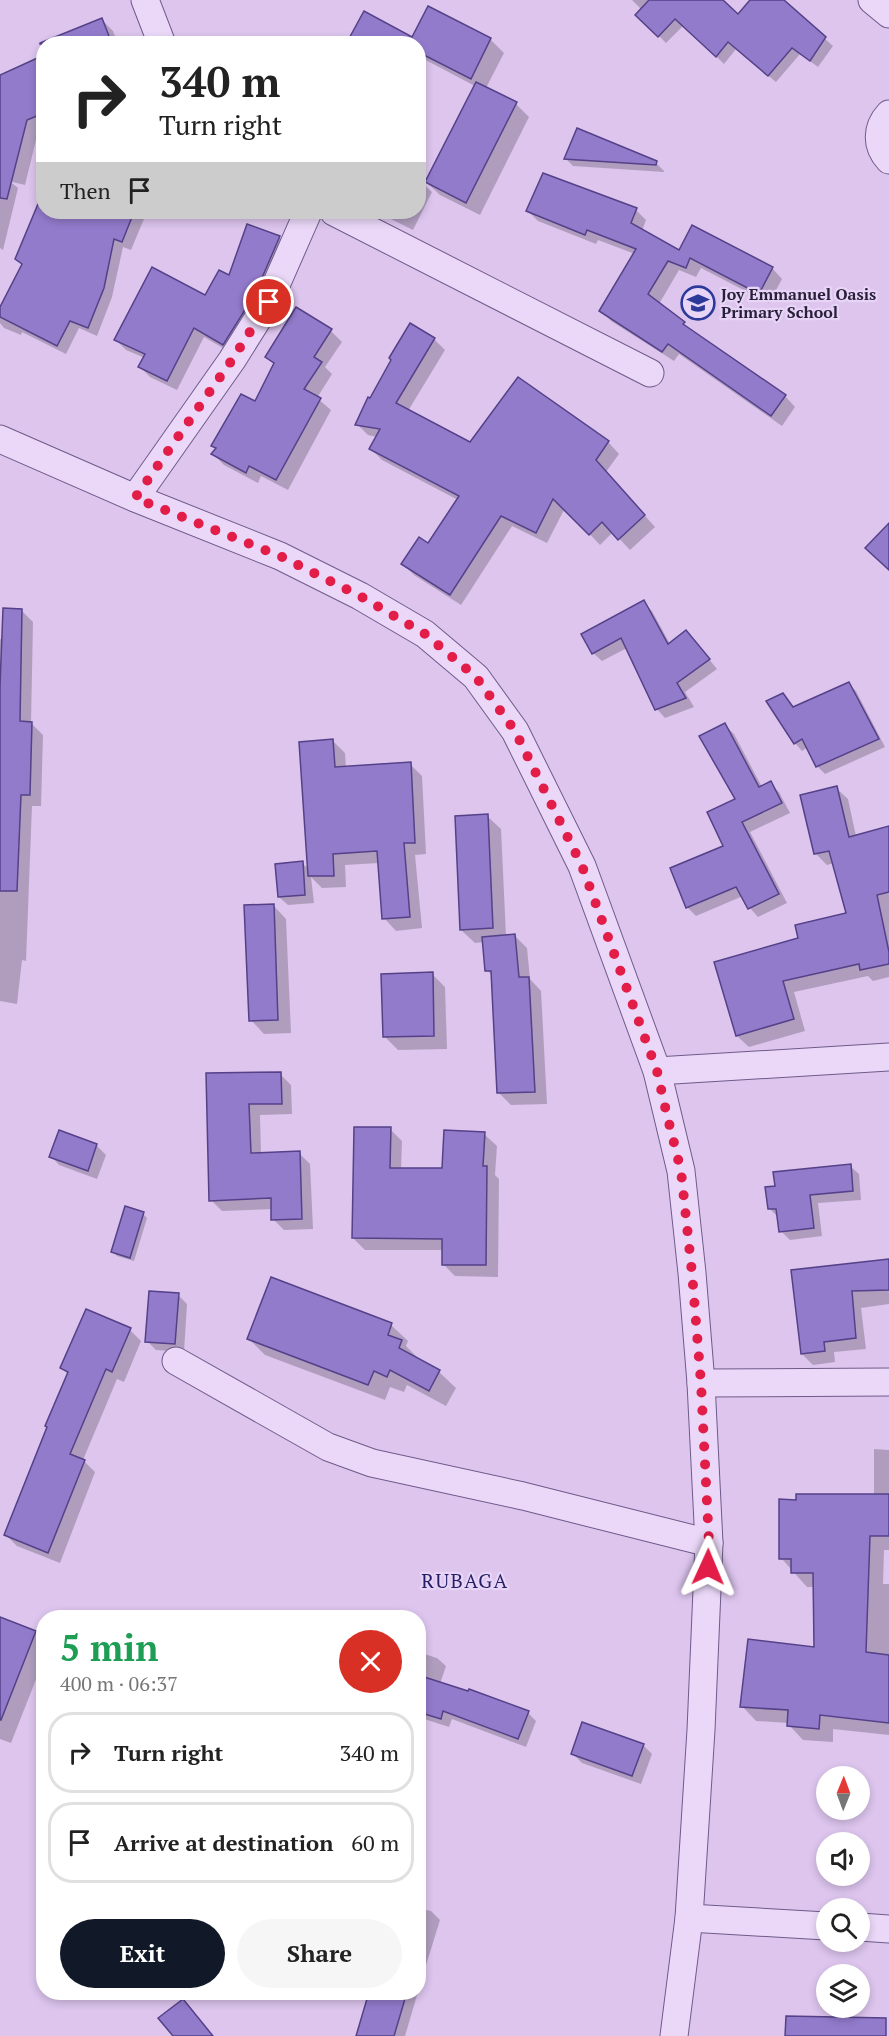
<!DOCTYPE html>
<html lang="en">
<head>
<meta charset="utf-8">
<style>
  body { margin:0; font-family:"PT Serif",serif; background:#f6f6f6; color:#222; height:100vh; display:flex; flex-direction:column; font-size:22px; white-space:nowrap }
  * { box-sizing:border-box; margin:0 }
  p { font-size:20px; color:#767676 }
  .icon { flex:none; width:33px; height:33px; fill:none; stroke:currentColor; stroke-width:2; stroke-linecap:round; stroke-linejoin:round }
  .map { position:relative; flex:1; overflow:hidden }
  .drawer { position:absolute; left:36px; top:1610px; width:390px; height:390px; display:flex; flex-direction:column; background:#fff; border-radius:24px; box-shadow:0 3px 9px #0003 }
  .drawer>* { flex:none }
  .guide { position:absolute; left:36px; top:36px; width:390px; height:183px; border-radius:24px; box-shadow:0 3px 9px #0003; background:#fff; color:#222; overflow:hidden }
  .needle { width:39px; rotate:1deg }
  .buttons { position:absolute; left:816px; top:1766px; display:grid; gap:12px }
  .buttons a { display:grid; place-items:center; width:54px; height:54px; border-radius:50%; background:#fff; box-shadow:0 3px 9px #0003; font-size:30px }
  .pin { position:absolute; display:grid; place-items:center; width:51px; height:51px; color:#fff; margin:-26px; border:3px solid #fff; border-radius:50%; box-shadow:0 2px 6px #0007 }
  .me { position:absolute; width:66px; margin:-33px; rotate:1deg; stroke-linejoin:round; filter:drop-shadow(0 0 4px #0008) }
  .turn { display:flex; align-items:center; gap:21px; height:126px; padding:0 24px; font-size:27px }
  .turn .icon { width:78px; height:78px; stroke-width:2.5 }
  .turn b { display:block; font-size:42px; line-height:51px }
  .then { display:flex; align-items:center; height:57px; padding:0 24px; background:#0003; gap:12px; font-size:22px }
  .round { display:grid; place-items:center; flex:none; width:63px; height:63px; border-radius:32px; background:#f6f6f6 }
  .summary { display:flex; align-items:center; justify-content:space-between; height:102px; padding:0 24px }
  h1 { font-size:36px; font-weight:800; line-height:45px; color:#1e9e55 }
  .button { display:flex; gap:12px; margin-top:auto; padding:12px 24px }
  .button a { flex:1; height:69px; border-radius:36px; background:#111827; color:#fff; font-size:24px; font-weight:800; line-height:69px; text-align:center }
  .button a+a { background:#f6f6f6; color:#222 }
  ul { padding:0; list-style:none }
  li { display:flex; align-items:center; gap:18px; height:81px; margin:0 12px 9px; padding:0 12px; border:3px solid #e0e0e0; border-radius:24px }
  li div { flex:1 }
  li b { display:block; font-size:22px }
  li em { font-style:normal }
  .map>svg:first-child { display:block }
</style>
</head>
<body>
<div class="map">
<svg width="889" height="2036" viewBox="0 0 889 2036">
  <rect width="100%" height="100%" fill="#ddc5ee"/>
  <g fill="#0003">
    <polygon points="632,0 721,0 738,16 752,0 781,0 833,46 818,67 800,54 776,82 736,49 724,64 684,25 666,43 637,14 642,10"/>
    <polygon points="429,8 490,39 504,53 486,88 516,104 529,117 480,215 440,195 426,182 475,86 418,56 418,44 411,41"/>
    <polygon points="101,19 113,31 118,44 60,44"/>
    <polygon points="44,54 44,129 38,132 25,185 0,179 0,78 42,58 40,55"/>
    <polygon points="565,158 656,163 664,171 664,172 573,166"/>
    <polygon points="418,179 432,192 413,230 377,212 418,212"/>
    <polygon points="12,183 18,188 3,250 0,248 0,199"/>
    <polygon points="44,196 44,212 137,212 144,219 131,250 123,247 112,297 97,336 79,328 66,354 22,332 21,335 4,328 0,323 0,310 23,265 16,258"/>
    <polygon points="636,210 646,220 642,231 679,252 772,268 782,279 769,303 701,268 696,277 679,270 659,304 694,333 785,396 795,407 782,426 679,354 674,361 611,321 601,310 635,254 598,240 596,244 538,221 528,211"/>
    <polygon points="248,226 279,237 289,247 233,354 204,337 177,390 150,377 140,367 145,358 126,350 116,340 206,297 229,278"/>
    <polygon points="331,331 342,342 325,367 332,374 317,398 331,410 288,490 261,476 258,483 224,465 213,454 217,449 213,445 255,403 275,365 267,357"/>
    <polygon points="434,339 445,350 408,411 471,444 518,379 609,443 619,454 606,472 655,527 630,550 613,532 600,545 565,508 547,543 512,526 461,605 414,575 403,564 428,545 458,500 382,460 371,449 377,437 368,435 357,424"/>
    <polygon points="643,602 652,611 670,644 694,641 717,669 685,692 694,707 665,718 657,709 627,648 602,661 593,653"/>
    <polygon points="22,611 33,622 31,723 43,735 41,806 32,806 26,961 22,960 17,1004 0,1001 0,639 3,640"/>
    <polygon points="848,683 856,691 885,747 825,774 817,766 808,747 802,751 795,743 783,694 795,708"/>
    <polygon points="725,725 734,734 762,787 770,783 779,792 790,813 750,832 787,903 758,917 750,908 743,896 696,916 687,907 725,846 737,799"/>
    <polygon points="333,741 345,753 346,768 410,764 422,776 426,854 415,855 422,928 396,931 384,918 379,863 345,865 346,887 322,888 311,877 314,903 288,905 279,897 302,863 310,870"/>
    <polygon points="836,788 848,799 856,836 889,828 889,977 873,981 868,976 794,992 805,1031 749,1047 737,1036 799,939 848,915 834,863 827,865 815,853"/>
    <polygon points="487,816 501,829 506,936 514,935 527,948 530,979 541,991 547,1104 511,1105 499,1093 493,976 487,970 484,942 475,943 461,930"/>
    <polygon points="273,905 286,919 291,1033 264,1034 251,1020"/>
    <polygon points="432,974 445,987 447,1049 398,1050 384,1036"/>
    <polygon points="280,1074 291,1085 292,1114 260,1115 261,1154 299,1153 310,1164 313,1229 284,1230 273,1219 273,1209 222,1211 211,1200 208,1075"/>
    <polygon points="390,1129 402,1141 401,1169 444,1170 484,1134 497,1146 495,1175 499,1179 498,1277 455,1276 443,1264 443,1250 365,1250 353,1238"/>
    <polygon points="60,1132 97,1146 106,1155 97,1179 59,1165 51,1156"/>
    <polygon points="850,1166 859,1174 861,1200 818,1203 822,1236 790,1240 781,1231 779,1218 770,1209 777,1187"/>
    <polygon points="143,1214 147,1218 134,1261 117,1256 113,1252"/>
    <polygon points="889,1261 889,1304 861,1308 866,1349 834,1352 835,1362 813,1365 802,1354 793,1271"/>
    <polygon points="178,1295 187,1304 184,1352 156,1350 147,1341"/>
    <polygon points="391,1325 408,1341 406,1346 418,1358 417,1359 439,1372 456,1388 446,1406 407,1385 404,1392 390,1387 385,1400 265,1355 248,1338"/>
    <polygon points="130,1330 141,1341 124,1382 117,1379 83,1460 95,1472 60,1563 17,1546 6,1535 68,1374 62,1368"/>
    <polygon points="874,1449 889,1450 889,1550 884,1550 883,1584 889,1584 889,1735 833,1729 833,1742 803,1740 789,1725 789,1723 756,1721 742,1706 815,1648 815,1587 807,1587 781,1558 797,1501 874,1495"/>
    <polygon points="0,1619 35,1632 44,1641 44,1659 11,1743 0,1739"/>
    <polygon points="418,1652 437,1658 446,1666 440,1684 528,1713 536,1721 526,1747 452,1719 449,1727 418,1717"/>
    <polygon points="643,1745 652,1754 641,1784 582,1763 573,1754"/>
    <polygon points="418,1908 431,1911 440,1920 418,1991"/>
    <polygon points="170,1992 199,1992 199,1996 172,1994"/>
    <polygon points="371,1992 418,1992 405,2036 358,2036"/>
  </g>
  <g fill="#937bcc" stroke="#544188" stroke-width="1.5">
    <polygon points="649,0 723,0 738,14 750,0 784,0 826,37 810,61 792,48 768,76 728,42 716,57 675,19 658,37 635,15"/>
    <polygon points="428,6 491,38 471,79 418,52 418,44 346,44 364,11 412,37"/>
    <polygon points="102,18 112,44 40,44 40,43"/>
    <polygon points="44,55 44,113 27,120 7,199 0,198 0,75"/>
    <polygon points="476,82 517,102 466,203 425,182"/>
    <polygon points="577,128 657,161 656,165 564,159"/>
    <polygon points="543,173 637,208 631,223 679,250 692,225 773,267 759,294 690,258 686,268 668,261 648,294 685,322 683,324 786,395 771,416 668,344 662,352 599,311 636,249 587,230 585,235 526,211"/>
    <polygon points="38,204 44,206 44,212 57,212 74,218 76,212 134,212 122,242 114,239 104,288 88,328 70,321 57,346 0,317 0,307 22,264 15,259"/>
    <polygon points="247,224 280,236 255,294 223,345 194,328 167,381 138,367 145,354 114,340 152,267 205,295 219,270 229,275"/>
    <polygon points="296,307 332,329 314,357 322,362 304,389 321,398 276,480 249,466 246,473 211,454 216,448 211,446 241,394 255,401 274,363 265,357"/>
    <polygon points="410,323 435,338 396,403 470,442 518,377 609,441 596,460 645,515 618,540 602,522 589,535 553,499 536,533 501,516 450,595 401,564 419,537 428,543 459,496 369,449 380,429 355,425 368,397 370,398 391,360 389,358"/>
    <polygon points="889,523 889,570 865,548"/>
    <polygon points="644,600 668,644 686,630 710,659 677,683 686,698 655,710 621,638 592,654 581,634"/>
    <polygon points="3,608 22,609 20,721 32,722 30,795 21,795 17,891 0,891 0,686"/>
    <polygon points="849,682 879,739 816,767 802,739 794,744 766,701 783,693 793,707"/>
    <polygon points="725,723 759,787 771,781 782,803 742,822 779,894 748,909 736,887 686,908 670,868 723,846 707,812 735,799 699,736"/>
    <polygon points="333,739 335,767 411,762 415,843 404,843 410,917 382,919 377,851 333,854 334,876 308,876 299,742"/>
    <polygon points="837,786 849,837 889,826 889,892 877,895 889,952 889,964 860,970 859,964 783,981 794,1019 736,1036 714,962 798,938 795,925 846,913 829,851 814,854 800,795"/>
    <polygon points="488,814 493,928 460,930 455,816"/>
    <polygon points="303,861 305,895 278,897 275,864"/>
    <polygon points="274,904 278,1020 249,1021 244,905"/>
    <polygon points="515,934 519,977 529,977 535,1092 497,1093 491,971 485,971 482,937"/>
    <polygon points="433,972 434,1036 383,1037 381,974"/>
    <polygon points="281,1072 282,1104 249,1104 251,1153 300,1151 302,1219 271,1220 271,1198 209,1201 206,1073"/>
    <polygon points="354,1127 391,1127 390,1168 442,1168 444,1130 485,1132 483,1166 487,1166 486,1265 442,1265 442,1239 352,1238"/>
    <polygon points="59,1130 97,1144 88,1171 49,1157"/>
    <polygon points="851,1164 853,1191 810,1195 814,1228 779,1232 776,1209 768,1209 765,1187 775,1186 773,1172"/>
    <polygon points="125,1206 144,1212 130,1258 111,1252"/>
    <polygon points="889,1259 889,1290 852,1291 856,1338 824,1342 825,1351 801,1354 791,1270"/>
    <polygon points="271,1277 392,1323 388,1335 402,1340 399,1348 440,1370 429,1391 390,1370 387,1377 374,1371 368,1385 247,1339"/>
    <polygon points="149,1291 179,1293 175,1344 145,1342"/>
    <polygon points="86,1309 131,1328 112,1372 106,1369 70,1454 85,1460 48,1553 4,1535 47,1427 45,1426 68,1372 60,1368"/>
    <polygon points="796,1494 889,1494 889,1536 870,1536 866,1652 889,1655 889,1723 820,1715 819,1729 787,1726 788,1710 740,1707 748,1639 814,1647 813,1573 791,1573 791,1559 779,1559 779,1499 796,1500"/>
    <polygon points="0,1617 36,1631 1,1720 0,1720"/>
    <polygon points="418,1675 468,1691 469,1689 529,1711 518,1739 443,1711 441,1719 418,1712"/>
    <polygon points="582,1722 644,1744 632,1776 571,1754"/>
    <polygon points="369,1992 407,1992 394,2036 356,2036"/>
    <polygon points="183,1999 213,2036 173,2036 158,2018"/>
    <polygon points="786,2016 886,2018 886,2036 785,2036"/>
  </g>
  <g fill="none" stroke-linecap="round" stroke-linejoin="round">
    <defs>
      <g id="street">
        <polyline points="145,0 162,44"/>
        <polyline points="872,0 889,14"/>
        <path d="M 889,114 C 876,128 876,146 889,160"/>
        <polyline points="334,212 650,373"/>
        <polyline points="0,439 135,498 280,556 360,596 425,634 476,677 515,731 582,866 657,1071 681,1171 692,1273 701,1383 709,1543 701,1730 689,1918 674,2036"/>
        <polyline points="135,498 232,360 269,301 308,212"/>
        <polyline points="657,1071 889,1057"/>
        <polyline points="176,1361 328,1447 372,1463 523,1496 709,1543"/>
        <polyline points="701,1383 889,1382"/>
        <polyline points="689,1918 826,1926"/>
        <polyline points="860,1927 889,1929"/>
      </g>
    </defs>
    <use href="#street" stroke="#6e5b89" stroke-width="29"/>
    <use href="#street" stroke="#ebd8f9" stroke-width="27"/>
  </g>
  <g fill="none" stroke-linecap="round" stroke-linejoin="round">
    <polyline stroke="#e11d48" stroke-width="10" stroke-dasharray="0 18" points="269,302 232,360 135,498 280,556 360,596 425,634 476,677 515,731 582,866 657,1071 666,1111 681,1171 692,1273 701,1383 709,1543 708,1567"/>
  </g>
  <defs>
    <symbol id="school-ring" viewBox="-11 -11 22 22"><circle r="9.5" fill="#e8d4f6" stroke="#2b3998" stroke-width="1.5"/><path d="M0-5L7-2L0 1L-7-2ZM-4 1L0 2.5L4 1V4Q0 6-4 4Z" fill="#2b3998"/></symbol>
  </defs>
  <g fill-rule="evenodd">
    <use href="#school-ring" x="679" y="284" width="38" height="38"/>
  </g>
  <g text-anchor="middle" stroke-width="4.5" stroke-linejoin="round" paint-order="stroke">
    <g font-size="16" font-weight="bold" fill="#281f39" stroke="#e8d4f6" text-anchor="start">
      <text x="721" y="300">Joy Emmanuel Oasis<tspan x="721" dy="18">Primary School</tspan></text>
    </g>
    <g font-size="20" letter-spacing="1.5" fill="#241e66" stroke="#e8d4f6">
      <text x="465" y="1588">RUBAGA</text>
    </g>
  </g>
</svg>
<div class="buttons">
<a><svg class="needle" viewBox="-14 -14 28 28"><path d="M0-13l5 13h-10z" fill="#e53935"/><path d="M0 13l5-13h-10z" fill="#767676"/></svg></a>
<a><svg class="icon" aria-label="sound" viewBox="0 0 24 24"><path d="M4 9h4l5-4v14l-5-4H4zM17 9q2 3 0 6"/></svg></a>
<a><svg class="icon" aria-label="search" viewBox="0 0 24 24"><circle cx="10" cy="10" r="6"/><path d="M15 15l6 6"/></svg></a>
<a><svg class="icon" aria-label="layers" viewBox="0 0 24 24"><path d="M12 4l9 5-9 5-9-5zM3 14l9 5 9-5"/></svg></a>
</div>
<div class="pin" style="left:269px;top:302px;background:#d93025"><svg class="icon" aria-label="arrive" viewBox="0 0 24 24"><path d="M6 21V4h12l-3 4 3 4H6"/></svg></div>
<svg class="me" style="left:708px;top:1567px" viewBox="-20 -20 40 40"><path d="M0-17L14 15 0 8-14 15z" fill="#e11d48" stroke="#fff" stroke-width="4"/></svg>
<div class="guide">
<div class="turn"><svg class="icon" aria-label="right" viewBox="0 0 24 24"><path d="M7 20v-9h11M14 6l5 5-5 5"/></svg><div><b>340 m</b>Turn right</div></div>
<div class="then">Then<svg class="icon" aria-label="arrive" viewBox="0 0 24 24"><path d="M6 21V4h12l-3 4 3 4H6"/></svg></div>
</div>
<section class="drawer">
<div class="summary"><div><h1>5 min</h1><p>400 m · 06:37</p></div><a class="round" style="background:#d93025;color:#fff"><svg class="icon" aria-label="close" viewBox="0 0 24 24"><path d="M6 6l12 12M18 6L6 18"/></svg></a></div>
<ul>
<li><svg class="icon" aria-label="right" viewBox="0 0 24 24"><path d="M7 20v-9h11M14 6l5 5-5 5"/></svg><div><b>Turn right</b></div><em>340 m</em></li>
<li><svg class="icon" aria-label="arrive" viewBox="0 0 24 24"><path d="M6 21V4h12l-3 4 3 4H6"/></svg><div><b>Arrive at destination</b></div><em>60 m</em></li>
</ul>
<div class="button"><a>Exit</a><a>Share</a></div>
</section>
</div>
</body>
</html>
